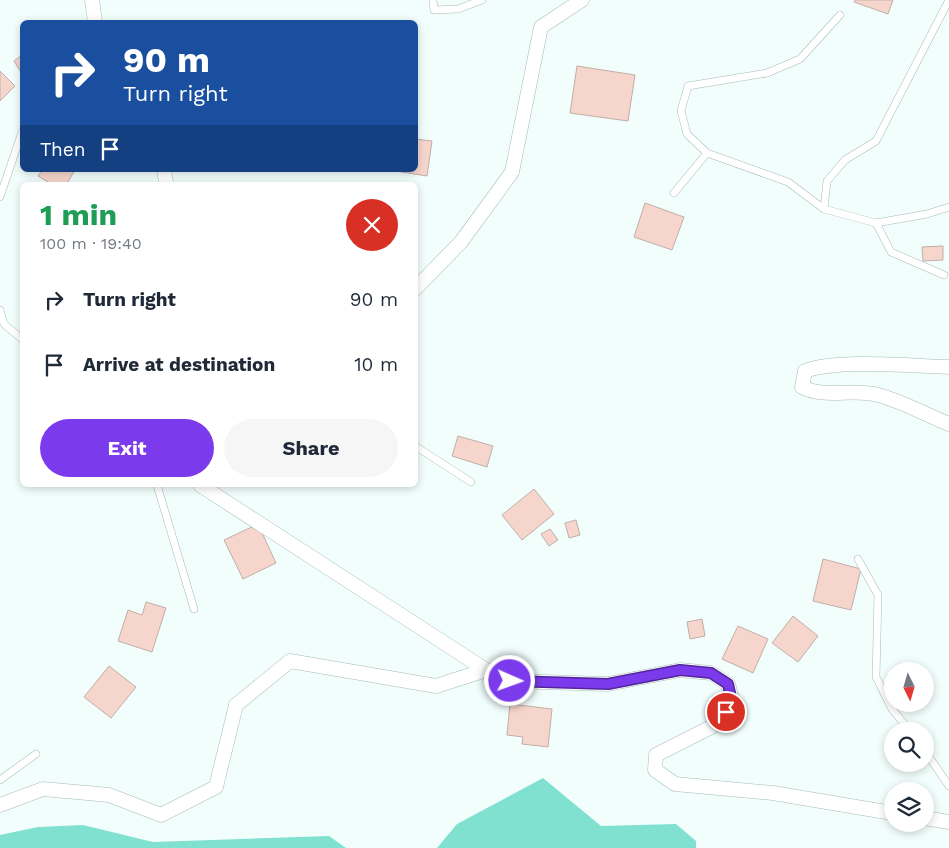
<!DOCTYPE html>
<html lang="en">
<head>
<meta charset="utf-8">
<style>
  body { margin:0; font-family:"Work Sans",sans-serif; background:#f6f6f7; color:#1f2937; height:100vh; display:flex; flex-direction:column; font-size:19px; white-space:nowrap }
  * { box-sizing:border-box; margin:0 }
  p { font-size:16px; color:#747a83 }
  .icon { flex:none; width:28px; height:28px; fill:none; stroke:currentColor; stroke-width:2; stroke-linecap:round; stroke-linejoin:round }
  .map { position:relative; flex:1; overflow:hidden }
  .side { position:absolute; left:20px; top:182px; width:398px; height:305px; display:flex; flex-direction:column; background:#fff; border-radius:8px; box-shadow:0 2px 8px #0003 }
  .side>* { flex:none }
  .top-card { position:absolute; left:20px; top:20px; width:398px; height:152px; border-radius:8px; box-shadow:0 2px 8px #0003; background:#1a4fa0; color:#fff; overflow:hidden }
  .needle { width:32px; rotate:175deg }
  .buttons { position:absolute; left:884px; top:662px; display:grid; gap:10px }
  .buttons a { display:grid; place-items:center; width:50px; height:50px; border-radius:50%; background:#fff; box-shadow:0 2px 8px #0003; font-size:25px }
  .pin { position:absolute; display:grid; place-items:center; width:42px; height:42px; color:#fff; margin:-21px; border:2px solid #fff; border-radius:50%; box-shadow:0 1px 5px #0007 }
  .me { position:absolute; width:55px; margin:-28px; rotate:92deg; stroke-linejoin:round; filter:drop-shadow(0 0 4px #0008) }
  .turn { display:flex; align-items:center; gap:18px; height:105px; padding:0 20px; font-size:22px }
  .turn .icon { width:65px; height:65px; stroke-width:2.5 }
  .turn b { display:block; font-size:35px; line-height:42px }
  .then { display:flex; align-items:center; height:48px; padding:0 20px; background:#0003; gap:10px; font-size:19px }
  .round { display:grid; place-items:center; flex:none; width:52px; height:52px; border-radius:26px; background:#f6f6f7 }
  .summary { display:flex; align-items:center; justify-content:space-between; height:85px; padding:0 20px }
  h1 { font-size:30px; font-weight:700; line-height:38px; color:#1e9e55 }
  .primary-button { display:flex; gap:10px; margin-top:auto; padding:10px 20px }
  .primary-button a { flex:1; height:58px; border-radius:30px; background:#7c3aed; color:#fff; font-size:20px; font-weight:700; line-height:58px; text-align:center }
  .primary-button a+a { background:#f6f6f7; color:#1f2937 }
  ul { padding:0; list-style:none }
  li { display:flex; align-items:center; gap:15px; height:65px; padding:0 20px }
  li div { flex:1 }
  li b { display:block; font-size:19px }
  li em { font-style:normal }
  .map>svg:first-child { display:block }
</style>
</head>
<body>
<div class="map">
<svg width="949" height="848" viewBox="0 0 949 848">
  <rect width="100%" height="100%" fill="#f1fefc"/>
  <g fill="#81e1d1">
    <polygon points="543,778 601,826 676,824 696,841 696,848 437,848 457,824"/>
    <polygon points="83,825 153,842 329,836 346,848 0,848 0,835 38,827"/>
  </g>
  <g fill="#f6d6cc" stroke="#c1aea8">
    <polygon points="855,0 893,0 888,14 854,2"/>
    <polygon points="22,55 22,74 14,61"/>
    <polygon points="577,66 635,75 628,121 570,113"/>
    <polygon points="0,71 15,86 0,101"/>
    <polygon points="415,139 432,141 427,176 389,170 415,170"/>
    <polygon points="42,170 75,170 66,185 53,185 38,176"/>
    <polygon points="645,203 684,217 672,250 634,237"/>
    <polygon points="943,246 943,260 923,261 922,247"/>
    <polygon points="458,436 493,446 487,467 452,456"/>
    <polygon points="534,489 554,514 522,540 502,515"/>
    <polygon points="576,520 580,535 569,538 565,523"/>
    <polygon points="258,524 276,563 243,579 224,540"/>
    <polygon points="550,529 558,540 549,546 541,534"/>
    <polygon points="823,559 861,569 851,610 813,601"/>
    <polygon points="146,602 166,608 152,652 118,641 128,610 142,615"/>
    <polygon points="793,616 818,636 798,662 772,643"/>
    <polygon points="702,619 705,636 690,639 687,622"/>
    <polygon points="738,626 768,639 753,673 722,659"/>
    <polygon points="109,666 136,687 111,718 84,697"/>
    <polygon points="510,704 552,709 548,747 522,744 523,737 507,735"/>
  </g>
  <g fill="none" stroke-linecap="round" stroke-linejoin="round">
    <defs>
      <g id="lane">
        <polyline points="433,0 434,10 458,9 482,0"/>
        <polyline points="949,0 876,141 845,160 827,181 824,209 876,223 927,214 949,207"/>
        <polyline points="674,193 707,153"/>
        <polyline points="0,197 22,132"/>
        <polyline points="824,209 788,182 707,153 687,134 681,111 688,86 767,73 800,59 840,15"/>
        <polyline points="876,223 891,252 944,275"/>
        <polyline points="0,310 4,324 22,339"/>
        <polyline points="415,446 471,482"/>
        <polyline points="157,485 194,609"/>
        <polyline points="858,559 878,595 876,677 892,709 910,731"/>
        <polyline points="925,751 949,786"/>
        <polyline points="0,780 36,754"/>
      </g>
      <g id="street">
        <polyline points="92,0 95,22"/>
        <polyline points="164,170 166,182 165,185"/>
        <polyline points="415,289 461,242 512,172 541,27 582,0"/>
        <path d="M 949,367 C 911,366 839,359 805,371 L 802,387 C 826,399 851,388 878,395 C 902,401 926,415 949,424"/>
        <polyline points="200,485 486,670 510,681 608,684 680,670 711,673 728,684 733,703 719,723 656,755 655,770 675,784 773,793 892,813"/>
        <polyline points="0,805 43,789 109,795 161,815 216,787 236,705 290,661 436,686 486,670"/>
        <polyline points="925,818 949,822"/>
      </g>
    </defs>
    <use href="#lane" stroke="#a7bcb8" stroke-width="8"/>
    <use href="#street" stroke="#a7bcb8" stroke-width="15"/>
    <use href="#lane" stroke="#fff" stroke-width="7"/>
    <use href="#street" stroke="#fff" stroke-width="14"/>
  </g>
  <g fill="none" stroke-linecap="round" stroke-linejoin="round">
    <defs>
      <polyline id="route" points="510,681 608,684 680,670 711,673 728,684 732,702 726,712"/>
    </defs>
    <use href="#route" stroke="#51269a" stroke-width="12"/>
    <use href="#route" stroke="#7c3aed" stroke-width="9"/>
  </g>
</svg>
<div class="buttons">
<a><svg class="needle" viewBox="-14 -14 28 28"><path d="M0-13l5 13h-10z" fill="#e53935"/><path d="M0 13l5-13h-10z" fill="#747a83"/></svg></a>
<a><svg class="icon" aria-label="search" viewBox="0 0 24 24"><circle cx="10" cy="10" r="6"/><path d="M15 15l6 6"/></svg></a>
<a><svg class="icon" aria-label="layers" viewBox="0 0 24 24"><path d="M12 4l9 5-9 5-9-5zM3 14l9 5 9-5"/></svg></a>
</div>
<div class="pin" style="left:726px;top:712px;background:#d93025"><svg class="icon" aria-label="arrive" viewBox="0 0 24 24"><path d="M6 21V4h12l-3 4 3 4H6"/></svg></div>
<svg class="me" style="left:510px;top:681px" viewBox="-20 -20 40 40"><circle r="17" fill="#7c3aed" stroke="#fff" stroke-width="3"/><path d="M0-11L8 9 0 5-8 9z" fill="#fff"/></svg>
<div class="top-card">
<div class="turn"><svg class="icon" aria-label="right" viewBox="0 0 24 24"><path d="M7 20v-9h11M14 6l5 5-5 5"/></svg><div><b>90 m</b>Turn right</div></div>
<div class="then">Then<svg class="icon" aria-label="arrive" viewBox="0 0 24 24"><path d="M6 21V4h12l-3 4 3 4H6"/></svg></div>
</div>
<section class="side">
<div class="summary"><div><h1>1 min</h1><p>100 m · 19:40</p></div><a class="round" style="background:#d93025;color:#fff"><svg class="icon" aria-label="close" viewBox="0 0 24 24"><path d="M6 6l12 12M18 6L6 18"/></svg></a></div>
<ul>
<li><svg class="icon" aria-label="right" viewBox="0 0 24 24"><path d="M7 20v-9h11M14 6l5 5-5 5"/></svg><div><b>Turn right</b></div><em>90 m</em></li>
<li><svg class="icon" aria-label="arrive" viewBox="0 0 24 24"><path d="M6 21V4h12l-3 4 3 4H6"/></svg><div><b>Arrive at destination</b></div><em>10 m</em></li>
</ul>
<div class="primary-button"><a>Exit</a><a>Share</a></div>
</section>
</div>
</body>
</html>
